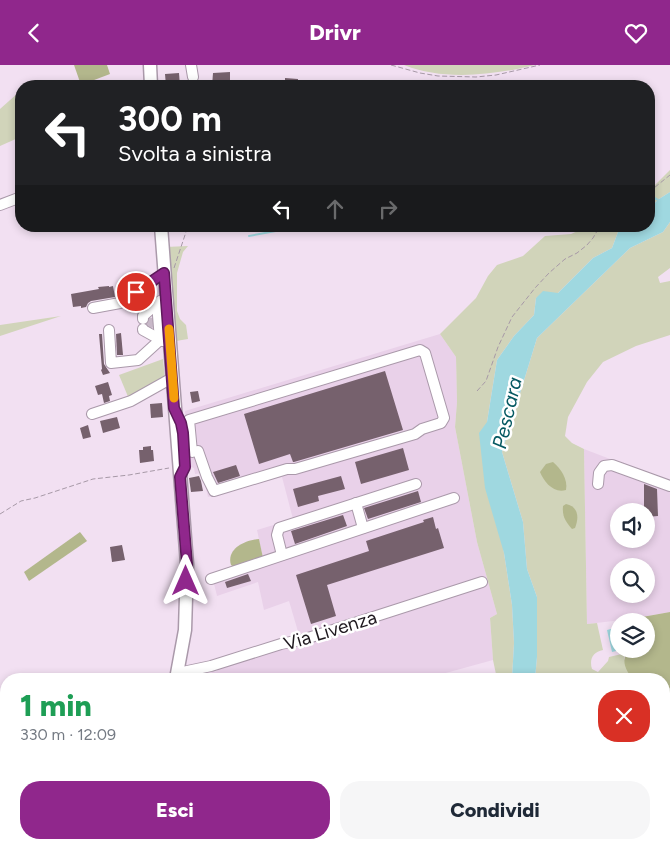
<!DOCTYPE html>
<html lang="it">
<head>
<meta charset="utf-8">
<style>
  body { margin:0; font-family:Figtree,sans-serif; background:#f6f6f7; color:#1f2937; height:100vh; display:flex; flex-direction:column; font-size:19px; white-space:nowrap }
  * { box-sizing:border-box; margin:0 }
  p { font-size:16px; color:#747a83 }
  .icon { flex:none; width:28px; height:28px; fill:none; stroke:currentColor; stroke-width:2; stroke-linecap:round; stroke-linejoin:round }
  .map { position:relative; flex:1; overflow:hidden }
  .sheet { position:absolute; left:0px; top:608px; width:670px; height:176px; display:flex; flex-direction:column; background:#fff; border-radius:20px 20px 0 0; box-shadow:0 2px 8px #0003 }
  .sheet>* { flex:none }
  .hud { position:absolute; left:15px; top:15px; width:640px; height:152px; border-radius:20px; box-shadow:0 2px 8px #0003; background:#202124; color:#fff; overflow:hidden }
  .tools { position:absolute; left:610px; top:438px; display:grid; gap:10px }
  .tools a { display:grid; place-items:center; width:45px; height:45px; border-radius:50%; background:#fff; box-shadow:0 2px 8px #0003; font-size:25px }
  .pin { position:absolute; display:grid; place-items:center; width:42px; height:42px; color:#fff; margin:-21px; border:2px solid #fff; border-radius:50%; box-shadow:0 1px 5px #0007 }
  .me { position:absolute; width:55px; margin:-28px; rotate:0deg; stroke-linejoin:round; filter:drop-shadow(0 0 4px #0008) }
  .turn { display:flex; align-items:center; gap:18px; height:105px; padding:0 20px; font-size:22px }
  .turn .icon { width:65px; height:65px; stroke-width:2.5 }
  .turn b { display:block; font-size:35px; line-height:42px }
  .lanes { display:flex; align-items:center; height:48px; padding:0 20px; background:#0003; justify-content:center; gap:25px; direction:ltr }
  .lanes .off { opacity:.35 }
  .round { display:grid; place-items:center; flex:none; width:52px; height:52px; border-radius:20px; background:#f6f6f7 }
  .headline { display:flex; align-items:center; justify-content:space-between; height:85px; padding:0 20px }
  h1 { font-size:30px; font-weight:800; line-height:38px; color:#1e9e55 }
  .action { display:flex; gap:10px; margin-top:auto; padding:10px 20px }
  .action a { flex:1; height:58px; border-radius:20px; background:#90278c; color:#fff; font-size:20px; font-weight:800; line-height:58px; text-align:center }
  .action a+a { background:#f6f6f7; color:#1f2937 }
  header { display:flex; justify-content:space-between; align-items:center; height:65px; padding:0 20px; background:#90278c; color:#fff; font-size:22px; font-weight:800 }
  .map>svg:first-child { display:block }
</style>
</head>
<body>
<header><svg class="icon" aria-label="back" viewBox="0 0 24 24"><path d="M15 5l-7 7 7 7"/></svg>Drivr<svg class="icon" aria-label="heart" viewBox="0 0 24 24"><path d="M12 20l-8-8c-3-5 5-10 8-4 3-6 11-1 8 4z"/></svg></header>
<div class="map">
<svg width="670" height="783" viewBox="0 0 670 783">
  <rect width="100%" height="100%" fill="#f2e0f2"/>
  <g fill="#e9d1e9" fill-rule="evenodd">
    <polygon points="440,269 456,292 457,337 455,362 477,477 497,549 490,553 493,595 424,614 181,614 217,606 222,594 299,570 289,536 264,545 258,517 217,531 212,511 263,493 257,465 293,454 282,412 208,432 202,408 195,409 194,403 191,402 185,346"/>
    <path d="M 584,384 L 670,417 L 670,547 L 631,554 L 587,559 ZM 619,446 L 646,446 L 646,474 L 619,474 ZM 619,501 L 646,501 L 646,529 L 619,529 Z"/>
  </g>
  <g fill="#d1d4ba">
    <path d="M 404,0 L 535,0 C 495,10 443,16 404,0 Z"/>
    <polygon points="18,28 21,36 21,68 18,73 0,81 0,44"/>
    <polygon points="670,105 670,127 659,134 649,143 649,126"/>
    <path d="M 670,157 L 670,203 L 658,212 L 660,218 L 670,216 L 670,270 L 636,281 L 603,297 L 587,317 L 568,352 L 565,371 L 572,378 L 584,384 L 587,559 L 597,558 L 603,585 C 593,587 589,594 592,604 L 598,607 L 608,596 L 609,592 L 626,588 L 624,593 L 631,613 L 634,614 L 535,614 L 537,592 L 537,532 L 527,504 L 523,457 L 502,387 L 537,273 L 630,183 L 663,167 Z"/>
    <polygon points="589,161 630,161 628,164 618,167 612,183 593,193 558,228 536,233 534,250 514,271 497,295 487,357 504,488 512,540 514,578 512,614 497,614 493,595 490,553 497,549 477,477 455,362 457,337 456,292 440,269 476,233 488,211 497,200 523,191 545,171 571,169"/>
    <polygon points="188,181 183,187 177,208 177,246 180,254 186,260 188,274 176,276 166,182"/>
    <polygon points="61,251 0,271 0,260"/>
    <polygon points="163,294 165,314 129,334 119,310"/>
    <polygon points="664,622 670,623 670,783 529,783 529,778 664,778"/>
  </g>
  <g fill="#b3b78c">
    <polygon points="74,0 107,0 110,9 81,20"/>
    <path d="M 553,397 C 561,404 568,414 566,425 C 554,429 544,417 540,407 L 546,399 Z"/>
    <path d="M 566,439 C 579,442 579,453 575,463 L 572,464 C 566,457 562,452 563,441 Z"/>
    <polygon points="80,467 87,476 29,516 24,507"/>
    <path d="M 259,474 L 263,493 L 235,503 L 231,500 C 226,484 245,475 259,474 Z"/>
    <path d="M 670,547 L 670,623 L 664,622 L 664,614 L 632,613 C 626,605 622,598 626,588 L 637,586 L 637,584 L 646,584 L 646,556 L 631,556 L 631,554 Z"/>
  </g>
  <g fill="#9fd8e0">
    <polygon points="670,127 670,157 663,167 630,183 537,273 502,387 523,457 527,504 537,532 537,592 535,614 512,614 514,578 512,540 504,488 485,423 479,368 487,357 497,295 514,271 534,250 536,233 543,226 558,228 593,193 612,183 618,167 628,164 630,161 649,161 649,143 659,134"/>
    <polygon points="619,562 619,584 624,584 612,587 607,565"/>
  </g>
  <g fill="none" stroke-linecap="round" stroke-linejoin="round">
    <g stroke="#9fd8e0" stroke-width="2">
      <polyline points="649,130 660,136"/>
      <polyline points="249,171 303,161"/>
    </g>
  </g>
  <g fill="#76616d">
    <polygon points="230,7 230,21 212,21 213,8"/>
    <polygon points="179,8 180,21 166,21 165,9"/>
    <polygon points="285,13 298,14 298,21 285,21"/>
    <polygon points="109,221 109,222 113,221 115,232 91,236 88,238 86,242 81,243 81,241 73,242 71,229 99,224 98,222"/>
    <polygon points="121,268 123,290 117,290 116,269"/>
    <polygon points="99,269 102,269 104,299 110,308 103,310 101,305 102,304"/>
    <polygon points="385,306 403,365 294,397 293,397 290,389 259,399 244,349"/>
    <polygon points="108,317 112,330 109,331 110,336 104,338 102,329 98,330 95,321"/>
    <polygon points="198,326 200,336 192,338 190,327"/>
    <polygon points="162,338 163,352 151,353 150,339"/>
    <polygon points="117,352 120,363 103,368 100,356"/>
    <polygon points="88,360 91,372 83,374 80,363"/>
    <polygon points="151,381 151,385 153,385 154,396 140,398 139,385 143,385 143,382"/>
    <polygon points="403,383 409,405 361,419 355,397"/>
    <polygon points="236,400 240,411 218,418 213,407"/>
    <polygon points="199,411 201,416 203,426 191,427 189,413"/>
    <polygon points="341,411 345,424 318,431 319,436 298,442 293,424"/>
    <polygon points="644,419 657,424 658,451 646,452 646,446 644,446"/>
    <polygon points="418,426 421,437 368,454 364,443"/>
    <polygon points="343,450 347,461 295,479 291,466"/>
    <polygon points="433,452 436,464 438,463 444,483 327,520 336,551 311,559 296,510 369,486 366,476 424,457 423,455"/>
    <polygon points="122,480 125,495 112,497 110,482"/>
    <polygon points="248,509 251,516 227,523 225,517"/>
    <polygon points="163,778 167,778 167,783 149,783 149,780"/>
  </g>
  <g fill="none" stroke-linecap="round" stroke-linejoin="round">
    <polyline stroke="#c8b8c8" stroke-width="10" stroke-dasharray="10 5" stroke-linecap="butt" points="149,253 150,264"/>
    <defs>
      <g id="minor">
        <polyline points="191,0 193,12"/>
        <polyline points="0,140 21,132"/>
        <polyline points="93,243 120,238 165,208"/>
        <polyline points="143,254 143,251 160,236"/>
        <polyline points="143,264 143,265 163,276"/>
        <polyline points="109,265 111,298 138,295 160,275 157,238"/>
        <polyline points="92,349 131,336 172,313"/>
        <polyline points="192,387 189,355 420,285 425,288 444,353 441,358 422,364 415,369 295,404 287,404 214,426 207,412 198,386"/>
        <polyline points="598,419 599,408 604,401 612,400 670,421"/>
        <polyline points="356,438 363,463"/>
        <polyline points="282,490 277,470 279,463 416,419"/>
        <polyline points="211,514 454,433"/>
        <polyline points="178,608 211,601 281,579 305,574 482,517"/>
        <polyline points="0,707 6,707"/>
      </g>
      <g id="major">
        <polyline points="150,0 151,21"/>
        <polyline points="161,161 187,499 185,565 176,614"/>
        <polyline points="127,783 128,778"/>
      </g>
    </defs>
    <use href="#minor" stroke="#a9a" stroke-width="12"/>
    <use href="#major" stroke="#a9a" stroke-width="15"/>
    <g stroke="#a799a7" stroke-width="1" stroke-dasharray="5 2.5" stroke-linecap="butt">
      <polyline points="391,0 420,8 438,11 476,12 496,10 540,0"/>
      <polyline points="649,127 670,110"/>
      <polyline points="174,203 188,161"/>
      <polyline points="477,326 486,316 498,282 512,252 535,223 549,208 565,194 577,188 587,180 593,173 600,161"/>
      <polyline points="0,449 21,436 35,433 93,414 129,410 169,403"/>
    </g>
    <use href="#minor" stroke="#fff" stroke-width="10"/>
    <use href="#major" stroke="#fff" stroke-width="12"/>
  </g>
  <g fill="none" stroke-linecap="round" stroke-linejoin="round">
    <defs>
      <polyline id="route" points="136,227 164,208 174,343 181,358 183,368 185,402 180,412 187,499 186,516"/>
    </defs>
    <use href="#route" stroke="#5e195b" stroke-width="12"/>
    <use href="#route" stroke="#90278c" stroke-width="9"/>
    <polyline stroke="#f59e0b" stroke-width="9" points="169,264 174,333"/>
  </g>
  <g text-anchor="middle" stroke-width="5" stroke-linejoin="round" paint-order="stroke">
    <g font-size="19" fill="#1e181e" stroke="#fff">
      <text transform="translate(330 565) rotate(-17)" y="7">Via Livenza</text>
    </g>
    <g font-size="20" font-style="italic" fill="#055962" stroke="#fff">
      <text transform="translate(507 348) rotate(-77)" y="7">Pescara</text>
    </g>
  </g>
</svg>
<div class="tools">
<a><svg class="icon" aria-label="sound" viewBox="0 0 24 24"><path d="M4 9h4l5-4v14l-5-4H4zM17 9q2 3 0 6"/></svg></a>
<a><svg class="icon" aria-label="search" viewBox="0 0 24 24"><circle cx="10" cy="10" r="6"/><path d="M15 15l6 6"/></svg></a>
<a><svg class="icon" aria-label="layers" viewBox="0 0 24 24"><path d="M12 4l9 5-9 5-9-5zM3 14l9 5 9-5"/></svg></a>
</div>
<div class="pin" style="left:136px;top:227px;background:#d93025"><svg class="icon" aria-label="arrive" viewBox="0 0 24 24"><path d="M6 21V4h12l-3 4 3 4H6"/></svg></div>
<svg class="me" style="left:186px;top:516px" viewBox="-20 -20 40 40"><path d="M0-17L14 15 0 8-14 15z" fill="#90278c" stroke="#fff" stroke-width="4"/></svg>
<div class="hud">
<div class="turn"><svg class="icon" aria-label="left" viewBox="0 0 24 24"><path d="M17 20v-9H6M10 6l-5 5 5 5"/></svg><div><b>300 m</b>Svolta a sinistra</div></div>
<div class="lanes"><svg class="icon" aria-label="left" viewBox="0 0 24 24"><path d="M17 20v-9H6M10 6l-5 5 5 5"/></svg><svg class="icon off" aria-label="ahead" viewBox="0 0 24 24"><path d="M12 20V5M6 11l6-6 6 6"/></svg><svg class="icon off" aria-label="right" viewBox="0 0 24 24"><path d="M7 20v-9h11M14 6l5 5-5 5"/></svg></div>
</div>
<section class="sheet">
<div class="headline"><div><h1>1 min</h1><p>330 m · 12:09</p></div><a class="round" style="background:#d93025;color:#fff"><svg class="icon" aria-label="close" viewBox="0 0 24 24"><path d="M6 6l12 12M18 6L6 18"/></svg></a></div>
<div class="action"><a>Esci</a><a>Condividi</a></div>
</section>
</div>
</body>
</html>
